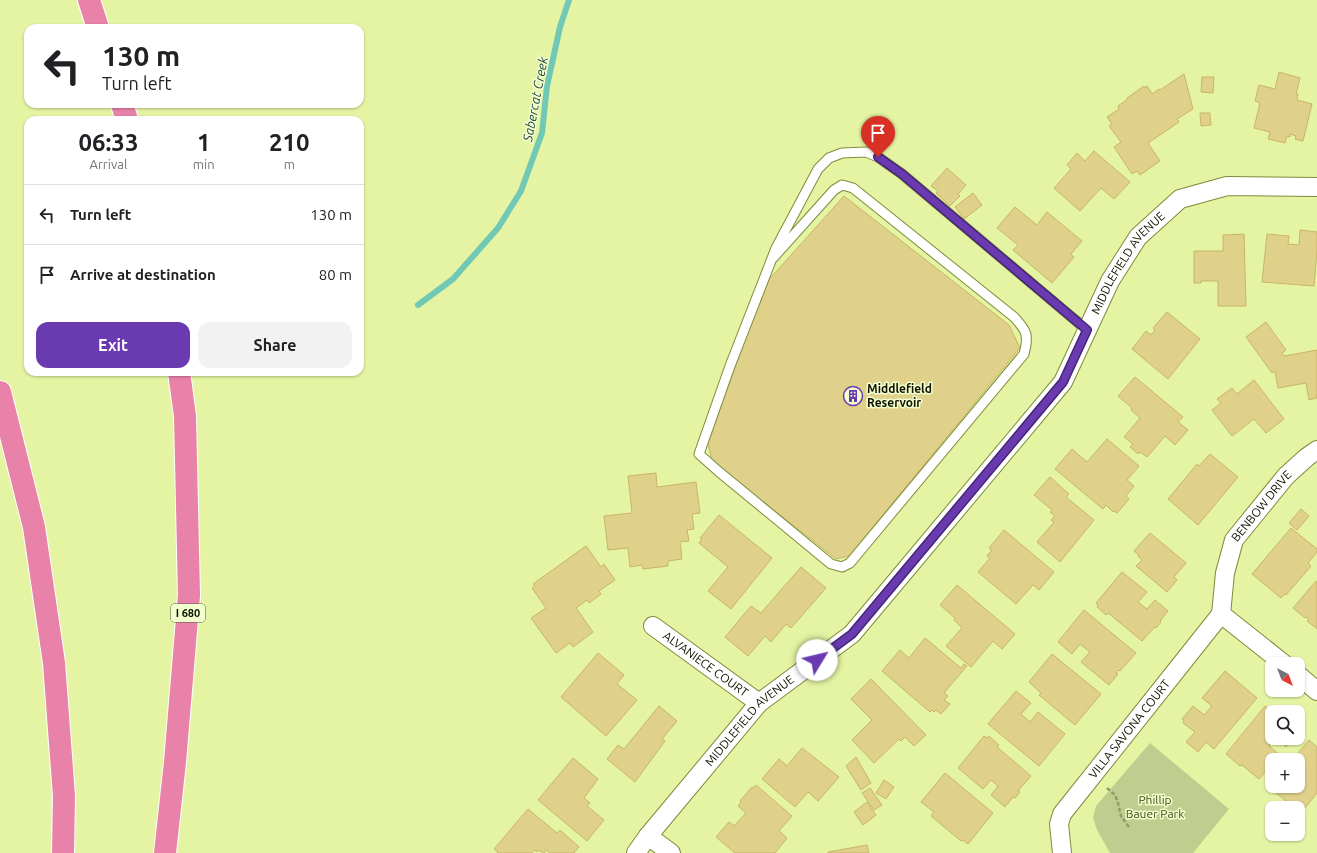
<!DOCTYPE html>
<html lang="en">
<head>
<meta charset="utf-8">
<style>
  body { margin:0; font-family:Ubuntu,sans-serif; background:#f2f2f2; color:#202124; height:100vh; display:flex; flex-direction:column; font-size:15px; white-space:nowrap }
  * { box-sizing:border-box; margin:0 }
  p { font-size:13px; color:#757577 }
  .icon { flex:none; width:22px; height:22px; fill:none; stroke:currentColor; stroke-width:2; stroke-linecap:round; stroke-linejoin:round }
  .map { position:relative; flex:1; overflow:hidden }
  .sheet { position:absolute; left:24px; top:116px; width:340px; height:260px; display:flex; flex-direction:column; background:#fff; border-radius:12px; box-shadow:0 1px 3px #0004 }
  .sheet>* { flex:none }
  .banner { position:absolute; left:24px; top:24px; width:340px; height:84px; border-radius:12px; box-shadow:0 1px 3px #0004; background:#fff; color:#202124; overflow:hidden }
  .needle { width:26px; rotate:138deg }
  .fabs { position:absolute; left:1265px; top:657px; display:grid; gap:8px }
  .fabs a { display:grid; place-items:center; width:40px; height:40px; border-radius:8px; background:#fff; box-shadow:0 1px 3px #0004; font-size:20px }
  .pin { position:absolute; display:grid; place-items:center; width:34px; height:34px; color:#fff; margin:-41px -17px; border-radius:50% 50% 50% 0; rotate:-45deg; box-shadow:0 0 4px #0007 }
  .pin .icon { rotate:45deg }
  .me { position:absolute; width:44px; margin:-22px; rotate:54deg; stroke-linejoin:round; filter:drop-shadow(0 0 3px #0008) }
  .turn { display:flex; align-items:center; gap:14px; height:84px; padding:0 12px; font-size:18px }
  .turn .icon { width:52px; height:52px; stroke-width:2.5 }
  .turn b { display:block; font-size:28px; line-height:34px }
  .eta { display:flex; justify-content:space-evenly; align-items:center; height:68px; text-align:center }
  .eta b { font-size:24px; font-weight:600; line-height:28px }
  .action { display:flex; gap:8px; margin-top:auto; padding:8px 12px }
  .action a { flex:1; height:46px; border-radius:12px; background:#6a3ab1; color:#fff; font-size:16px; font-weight:600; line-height:46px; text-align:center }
  .action a+a { background:#f2f2f2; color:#202124 }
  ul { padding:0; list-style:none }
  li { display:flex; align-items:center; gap:12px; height:60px; padding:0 12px; border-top:1px solid #e0e0e0 }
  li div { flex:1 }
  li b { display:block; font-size:15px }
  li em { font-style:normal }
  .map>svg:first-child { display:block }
</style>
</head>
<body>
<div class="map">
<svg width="1317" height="853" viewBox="0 0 1317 853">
  <rect width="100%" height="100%" fill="#e4f4a2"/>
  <polygon fill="#c1cd8f" points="1150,743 1229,809 1193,853 1110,853 1097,830 1093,818 1096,806"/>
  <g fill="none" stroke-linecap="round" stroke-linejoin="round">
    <polyline stroke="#71c9b5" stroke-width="6" points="418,305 453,279 498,228 521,191 542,133 547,86 560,27 569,0"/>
  </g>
  <g fill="#dfd08a" stroke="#c8b664">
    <polygon points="1279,72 1300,78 1296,94 1298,94 1297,100 1312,104 1303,141 1295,139 1296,136 1290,134 1290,137 1287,136 1285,143 1268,139 1270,132 1254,128 1260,103 1255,101 1259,85 1275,89"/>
    <polygon points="1184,74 1193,109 1177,119 1179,122 1148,143 1160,161 1140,175 1137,171 1132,174 1114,147 1121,142 1109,126 1112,124 1107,117 1119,109 1118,106 1128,99 1127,98 1144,86 1145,88 1147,86 1152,94 1159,89 1160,90"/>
    <polygon points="1202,77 1214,77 1213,93 1201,92"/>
    <polygon points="1200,113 1210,113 1211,125 1201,126"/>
    <polygon points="1094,151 1130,182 1114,199 1101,188 1080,211 1054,188 1071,169 1067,165 1077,153 1085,161"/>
    <polygon points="947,168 966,185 958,194 960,196 950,206 936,193 938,191 931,186"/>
    <polygon points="973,193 982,205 964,219 955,207"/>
    <polygon points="844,196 1009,325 1020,348 849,556 836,559 712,461 708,443 765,284"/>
    <polygon points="1015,207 1037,225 1047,212 1082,241 1071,254 1074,257 1052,283 1013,250 1018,245 997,228"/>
    <polygon points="1300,230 1317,232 1317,251 1314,286 1262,282 1267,234 1289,236 1288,244 1299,245"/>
    <polygon points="1244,234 1246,306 1218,306 1218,281 1201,281 1201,283 1194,283 1194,251 1223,251 1223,235"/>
    <polygon points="1167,312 1200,339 1168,379 1132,349 1146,331 1151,335 1155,330 1153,328"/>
    <polygon points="1266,322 1286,350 1282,353 1284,356 1317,350 1317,398 1309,400 1306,383 1278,388 1275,371 1272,373 1246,337"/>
    <polygon points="1135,377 1183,417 1178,422 1188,430 1175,445 1165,436 1147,457 1140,452 1138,454 1130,447 1133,444 1124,437 1140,418 1131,410 1132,408 1118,396"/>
    <polygon points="1254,380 1284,419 1266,433 1254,419 1232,436 1212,410 1221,403 1217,399 1232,388 1237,394"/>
    <polygon points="1107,439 1139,466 1127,480 1134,486 1126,496 1129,499 1117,513 1114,511 1113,512 1106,505 1103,509 1055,469 1072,449 1087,462"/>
    <polygon points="1210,454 1238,477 1198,525 1168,499 1197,464 1199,466"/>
    <polygon points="656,473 657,487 696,482 700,513 692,514 694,529 687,530 689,541 680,542 682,559 668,561 668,566 643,569 642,565 630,567 628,548 608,550 604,516 632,513 628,476"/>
    <polygon points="1050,477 1069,494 1066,497 1094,520 1060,562 1037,542 1054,522 1051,520 1055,516 1050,512 1052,510 1034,495"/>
    <polygon points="1301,509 1309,516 1297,530 1289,523"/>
    <polygon points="719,515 772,558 731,609 708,591 728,567 699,543 702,539 700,538"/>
    <polygon points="1291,528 1317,549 1317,552 1308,563 1311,566 1286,595 1285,594 1281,598 1252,574"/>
    <polygon points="1004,530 1054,572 1039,590 1033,585 1016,604 978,572 990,558 987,556 992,550 989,548"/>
    <polygon points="1150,533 1186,563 1174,577 1177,580 1167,592 1136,566 1142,560 1138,556 1139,555 1134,551"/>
    <polygon points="586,546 601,567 604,564 615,580 599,591 601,594 589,603 587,600 576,608 593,632 573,647 570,643 556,653 531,618 546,608 532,588 535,586 533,584"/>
    <polygon points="801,567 826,588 791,628 786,624 771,642 765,636 748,656 725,637 751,606 761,613"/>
    <polygon points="1122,572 1147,592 1138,602 1147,609 1155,600 1168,611 1160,621 1161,622 1156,628 1155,627 1142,641 1108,613 1106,615 1097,607 1098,605 1096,603"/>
    <polygon points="1316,581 1317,582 1317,629 1307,621 1309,619 1306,617 1305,618 1293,608"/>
    <polygon points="957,585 1015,634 1002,649 993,641 971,667 946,646 962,628 954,620 955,618 940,605"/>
    <polygon points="1084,610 1136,653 1120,671 1119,670 1116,673 1118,674 1109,685 1081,662 1090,652 1080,644 1072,654 1058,642"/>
    <polygon points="925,638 961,668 964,664 967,666 944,693 948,696 944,700 950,704 941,714 936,710 934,712 932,710 930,712 882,671 900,650 909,658"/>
    <polygon points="598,653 624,675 617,684 637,700 606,736 561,697"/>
    <polygon points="1052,654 1101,694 1075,725 1039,695 1041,693 1029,682"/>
    <polygon points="1225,671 1257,698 1214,749 1206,742 1198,752 1186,742 1195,732 1183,723 1184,721 1182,719 1193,706 1204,715 1212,706 1202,698"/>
    <polygon points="871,679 926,735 914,746 905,737 901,741 899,739 874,763 852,740 872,720 851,699"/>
    <polygon points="1016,691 1031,703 1021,714 1030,722 1038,712 1065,734 1039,766 988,724"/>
    <polygon points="659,706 677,721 662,739 665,741 635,782 607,759 618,745 624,749"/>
    <polygon points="1265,706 1272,712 1272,738 1293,738 1286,747 1276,738 1269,746 1280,755 1275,760 1272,760 1272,764 1259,779 1242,765 1240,766 1226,754"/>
    <polygon points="984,736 987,738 989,736 999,745 997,747 1031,776 1018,791 1020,792 1015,798 1013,797 1005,807 991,795 998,786 991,780 983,789 958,768"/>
    <polygon points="1309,740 1317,747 1317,793 1301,813 1298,811 1298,808 1295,808 1272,790 1275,786 1298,786 1298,760 1292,760"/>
    <polygon points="802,748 839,777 818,801 808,792 795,807 762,779 779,759 787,766"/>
    <polygon points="856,757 871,783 861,790 846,766"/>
    <polygon points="573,758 598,779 584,798 590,803 587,806 604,820 587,841 538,800"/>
    <polygon points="945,773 993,813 968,844 963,840 961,841 931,816 934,812 921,802"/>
    <polygon points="884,780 894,787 886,799 876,793"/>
    <polygon points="756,785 792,816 779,831 787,838 775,853 735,853 716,837 729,822 734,826 746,813 738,806 741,802 740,801 752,787 754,788"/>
    <polygon points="870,788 882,805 874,810 862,793"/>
    <polygon points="867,802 876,815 863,825 854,812"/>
    <polygon points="528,809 557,833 560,830 579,847 574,853 550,853 546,850 544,853 538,850 537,852 535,850 532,853 498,853 494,849"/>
    <polygon points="867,845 869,853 828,853 828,852"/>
  </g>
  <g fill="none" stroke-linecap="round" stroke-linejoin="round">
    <defs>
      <path id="lane" d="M 773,258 L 834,190 L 842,185 L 853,188 L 1014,317 C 1027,331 1029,335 1024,354 L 850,563 L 842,567 L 831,564 L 718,471 L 699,454 L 730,366 L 776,248 L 818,169 L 829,158 L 842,153 L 866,152 L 878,157 L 902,174 L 1087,330"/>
      <g id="street">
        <path id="s1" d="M 1221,614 L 1225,573 L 1234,540 L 1286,476 L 1307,457 L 1317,450"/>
        <polyline points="1221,614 1284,664"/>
        <path id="s2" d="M 653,626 L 759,703"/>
        <polyline points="1298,675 1317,691"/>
        <polyline points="648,836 671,853"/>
        <path id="s3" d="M 636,853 L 648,836 L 759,703 L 852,634 L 1063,382 L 1110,281 L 1138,237 L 1180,199 L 1227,186 L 1317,187"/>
        <path id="s4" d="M 1062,853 L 1059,824 L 1062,814 L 1221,614"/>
      </g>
      <g id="highway">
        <polyline points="89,0 98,28"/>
        <polyline points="122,104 127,120"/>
        <polyline points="0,392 34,527 54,663 64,796 63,853"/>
        <polyline points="165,853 175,762 189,595 185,416 179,372"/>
      </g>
    </defs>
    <use href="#lane" stroke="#7e8b3c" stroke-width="11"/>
    <use href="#street" stroke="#7e8b3c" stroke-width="20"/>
    <use href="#highway" stroke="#fff" stroke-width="24"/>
    <polyline stroke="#929d64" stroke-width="2.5" stroke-dasharray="4 2" stroke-linecap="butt" points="1107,788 1115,795 1118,803 1121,816 1129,827"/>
    <use href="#lane" stroke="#fff" stroke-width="9"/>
    <use href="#street" stroke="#fff" stroke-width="18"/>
    <use href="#highway" stroke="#e982a8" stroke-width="22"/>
  </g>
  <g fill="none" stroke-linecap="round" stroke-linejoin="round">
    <defs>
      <polyline id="route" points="817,660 852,634 1063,382 1087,330 902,174 878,157"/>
    </defs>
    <use href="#route" stroke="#452673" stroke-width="10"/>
    <use href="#route" stroke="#6a3ab1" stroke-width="7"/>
  </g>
  <defs>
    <symbol id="building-ring" viewBox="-11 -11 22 22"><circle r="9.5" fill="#f3fece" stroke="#6a3ab1" stroke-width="1.5"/><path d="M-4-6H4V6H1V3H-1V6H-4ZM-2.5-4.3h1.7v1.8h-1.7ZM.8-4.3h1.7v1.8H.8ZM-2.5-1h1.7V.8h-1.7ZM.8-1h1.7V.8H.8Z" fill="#6a3ab1"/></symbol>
  </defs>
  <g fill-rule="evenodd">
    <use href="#building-ring" x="842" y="385" width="22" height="22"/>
  </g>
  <g text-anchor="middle" stroke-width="3" stroke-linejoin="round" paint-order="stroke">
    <rect fill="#f3fece" stroke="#545a3e" stroke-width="1" x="171" y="604" width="34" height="18" rx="3"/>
    <g font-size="11" font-weight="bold" fill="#101300">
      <text x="188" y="617">I 680</text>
    </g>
    <g font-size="12" fill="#101300" stroke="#f3fece">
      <text dy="4" stroke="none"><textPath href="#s3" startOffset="775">MIDDLEFIELD AVENUE</textPath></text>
      <text dy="4" stroke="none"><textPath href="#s1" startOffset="119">BENBOW DRIVE</textPath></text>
      <text dy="4" stroke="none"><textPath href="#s2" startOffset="65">ALVANIECE COURT</textPath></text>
      <text dy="4" stroke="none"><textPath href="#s3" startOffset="175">MIDDLEFIELD AVENUE</textPath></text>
      <text dy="4" stroke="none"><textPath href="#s4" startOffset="148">VILLA SAVONA COURT</textPath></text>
    </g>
    <g font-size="12" font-weight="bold" fill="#101300" stroke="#f3fece" text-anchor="start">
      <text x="867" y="393">Middlefield<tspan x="867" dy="14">Reservoir</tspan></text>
    </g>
    <g font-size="12" fill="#424a17" stroke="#f3fece">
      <text x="1155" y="804">Phillip<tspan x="1155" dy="14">Bauer Park</tspan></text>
    </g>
    <g font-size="13" font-style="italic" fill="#234b43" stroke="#f3fece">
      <text transform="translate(535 99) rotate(-79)" y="5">Sabercat Creek</text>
    </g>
  </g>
</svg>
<div class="fabs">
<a><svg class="needle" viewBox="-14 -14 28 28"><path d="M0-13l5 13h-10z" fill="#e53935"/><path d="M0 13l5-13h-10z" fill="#757577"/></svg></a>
<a><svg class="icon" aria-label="search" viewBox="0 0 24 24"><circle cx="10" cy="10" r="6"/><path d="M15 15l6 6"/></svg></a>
<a>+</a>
<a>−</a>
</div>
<div class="pin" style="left:878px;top:157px;background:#d93025"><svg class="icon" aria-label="arrive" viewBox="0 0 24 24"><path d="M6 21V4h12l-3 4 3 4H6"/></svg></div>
<svg class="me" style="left:817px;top:660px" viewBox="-20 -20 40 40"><circle r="19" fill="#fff"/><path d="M0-13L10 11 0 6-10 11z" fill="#6a3ab1"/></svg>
<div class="banner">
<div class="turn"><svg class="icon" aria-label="left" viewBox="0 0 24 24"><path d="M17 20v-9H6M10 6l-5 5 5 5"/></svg><div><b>130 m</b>Turn left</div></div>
</div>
<section class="sheet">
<div class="eta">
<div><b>06:33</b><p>Arrival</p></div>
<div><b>1</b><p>min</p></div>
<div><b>210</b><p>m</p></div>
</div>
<ul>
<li><svg class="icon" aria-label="left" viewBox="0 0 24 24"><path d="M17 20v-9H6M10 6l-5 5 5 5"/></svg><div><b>Turn left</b></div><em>130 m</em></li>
<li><svg class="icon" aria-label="arrive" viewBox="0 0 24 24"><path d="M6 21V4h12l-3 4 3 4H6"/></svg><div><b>Arrive at destination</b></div><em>80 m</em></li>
</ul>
<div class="action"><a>Exit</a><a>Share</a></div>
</section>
</div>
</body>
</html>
